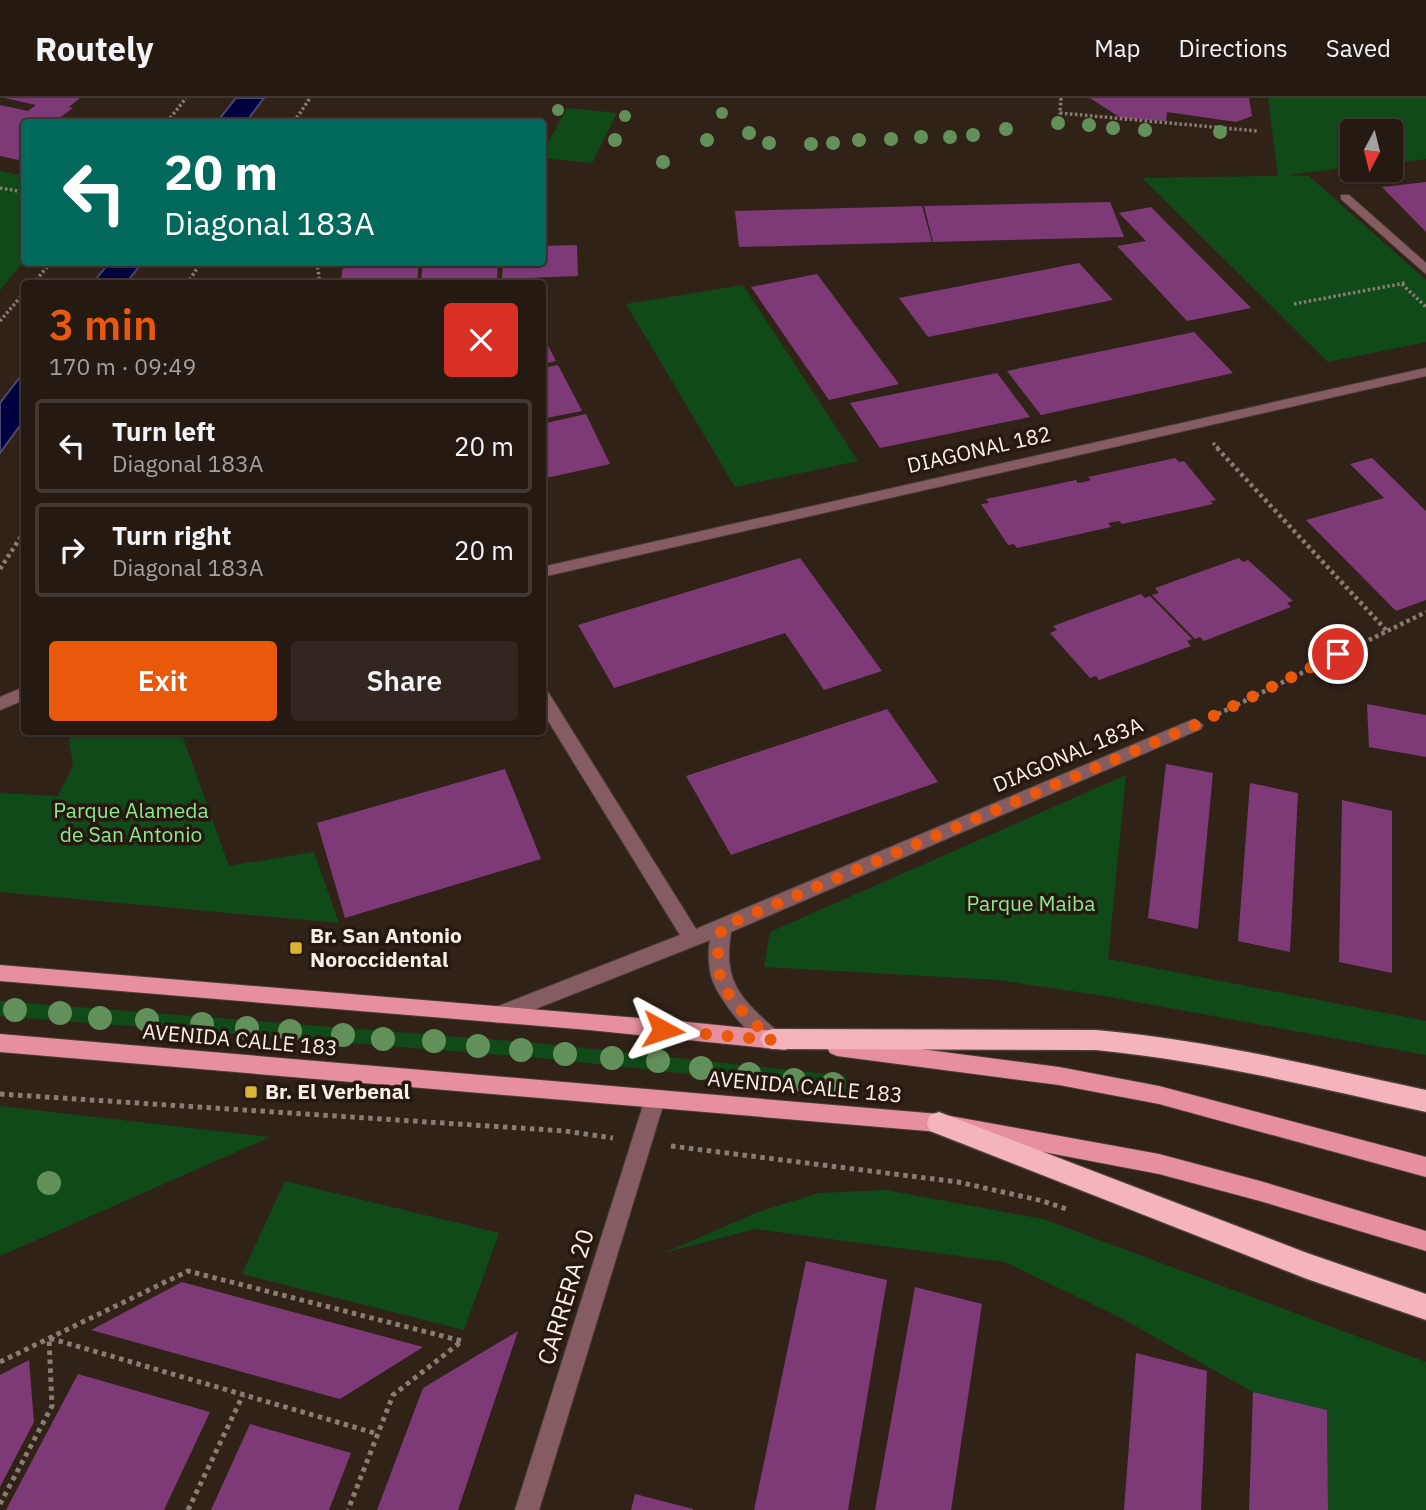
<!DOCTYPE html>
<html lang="en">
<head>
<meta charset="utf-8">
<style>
  body { margin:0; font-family:"IBM Plex Sans",sans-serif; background:#312720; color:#f1f3f6; height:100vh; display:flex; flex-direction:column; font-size:26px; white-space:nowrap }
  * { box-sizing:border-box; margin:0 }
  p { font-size:23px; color:#a3a19f }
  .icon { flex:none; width:38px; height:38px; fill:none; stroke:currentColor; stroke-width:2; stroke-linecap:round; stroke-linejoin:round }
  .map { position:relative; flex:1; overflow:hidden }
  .sheet { position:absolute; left:21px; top:182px; width:525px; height:455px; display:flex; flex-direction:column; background:#251a12; border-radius:7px; box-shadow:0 2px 5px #0004,0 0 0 2px #423832 }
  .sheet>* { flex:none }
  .hud { position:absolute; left:21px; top:21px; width:525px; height:147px; border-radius:7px; box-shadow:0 2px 5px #0004,0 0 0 2px #423832; background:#00695c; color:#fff; overflow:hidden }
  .needle { width:46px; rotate:187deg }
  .controls { position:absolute; left:1340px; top:21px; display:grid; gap:14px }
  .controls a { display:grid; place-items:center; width:63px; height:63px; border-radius:7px; background:#251a12; box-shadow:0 2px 5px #0004,0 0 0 2px #423832; font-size:35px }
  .pin { position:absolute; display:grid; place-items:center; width:60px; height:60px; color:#fff; margin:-30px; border:4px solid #fff; border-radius:50%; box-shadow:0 2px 7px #0007 }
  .me { position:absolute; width:77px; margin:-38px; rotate:95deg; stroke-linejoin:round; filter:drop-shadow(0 0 5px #0008) }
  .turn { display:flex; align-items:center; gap:24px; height:147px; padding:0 28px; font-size:32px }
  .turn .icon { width:91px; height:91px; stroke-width:2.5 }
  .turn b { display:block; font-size:49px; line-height:60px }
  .round { display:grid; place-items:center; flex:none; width:74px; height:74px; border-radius:7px; background:#312720 }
  .summary { display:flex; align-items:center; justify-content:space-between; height:119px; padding:0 28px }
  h1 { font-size:42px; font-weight:600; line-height:52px; color:#ea580c }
  .primary-button { display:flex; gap:14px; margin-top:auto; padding:14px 28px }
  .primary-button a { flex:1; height:80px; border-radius:7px; background:#ea580c; color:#fff; font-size:28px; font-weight:600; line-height:80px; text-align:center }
  .primary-button a+a { background:#312720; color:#f1f3f6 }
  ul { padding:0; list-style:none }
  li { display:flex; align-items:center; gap:21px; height:94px; margin:0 14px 10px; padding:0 14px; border:4px solid #423832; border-radius:7px }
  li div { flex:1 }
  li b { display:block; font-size:26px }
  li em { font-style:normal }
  header { display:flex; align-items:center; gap:42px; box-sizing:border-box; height:98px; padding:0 35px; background:#251a12; border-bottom:2px solid #423832 }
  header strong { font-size:33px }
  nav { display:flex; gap:38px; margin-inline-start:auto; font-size:24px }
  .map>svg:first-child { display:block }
</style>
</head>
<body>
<header>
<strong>Routely</strong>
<nav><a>Map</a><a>Directions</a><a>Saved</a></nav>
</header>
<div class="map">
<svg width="1426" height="1412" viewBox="0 0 1426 1412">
  <rect width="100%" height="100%" fill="#312218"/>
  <g fill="#104a19">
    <polygon points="1268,0 1426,0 1426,61 1391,65 1391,33 1353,33 1353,69 1287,77 1309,78 1426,182 1426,244 1328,264 1142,80 1278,78"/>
    <polygon points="567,10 617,15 592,65 543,60 543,54"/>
    <polygon points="0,73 24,78 24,163 0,192"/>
    <polygon points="743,187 858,363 735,389 626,206"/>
    <polygon points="68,634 181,634 229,768 314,754 339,825 0,794 0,695 58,698 73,668"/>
    <polygon points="1126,677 1108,861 1426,923 1426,957 1104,898 998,882 764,869 770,834"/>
    <polygon points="0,903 537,945 846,978 847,993 531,959 0,918"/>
    <polygon points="0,1008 270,1039 0,1158"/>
    <polygon points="285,1083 499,1135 464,1232 242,1176"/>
    <polygon points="886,1092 1043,1121 1426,1264 1426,1412 1328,1412 1327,1312 1253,1294 1121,1220 1005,1164 755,1131 664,1155 758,1114 819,1095"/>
  </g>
  <g fill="#000040" stroke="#4b4873" stroke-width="2">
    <polygon points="236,0 264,0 246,24 217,24"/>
    <polygon points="109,165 109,164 142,165 126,185 93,185"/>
    <polygon points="24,274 24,322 0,355 0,305"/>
  </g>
  <g fill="#7e3a76">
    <polygon points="5,0 80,0 69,9 73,10 59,20 70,23 68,24 24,24 24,57 18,62 0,58 0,7 28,13 36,7"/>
    <polygon points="1090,0 1249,0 1252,18 1236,24 1167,14 1166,23 1121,20"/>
    <polygon points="1426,84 1426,134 1382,89"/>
    <polygon points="1110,104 1124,139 933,144 924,108"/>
    <polygon points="922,108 932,144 739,149 735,113"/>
    <polygon points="1151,109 1251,210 1187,223 1117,148 1146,143 1119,115"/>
    <polygon points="577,147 578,178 502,181 503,164 542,164 542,148"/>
    <polygon points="344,164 419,164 417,184 340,186"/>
    <polygon points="423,164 498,164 497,181 421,184"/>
    <polygon points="1079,165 1113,202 928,239 899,200"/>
    <polygon points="817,176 899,286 829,302 751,189"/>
    <polygon points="1194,234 1233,275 1041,317 1007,273"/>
    <polygon points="542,236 556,263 542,266"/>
    <polygon points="558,267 582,313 542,321 542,270"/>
    <polygon points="997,275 1030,319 880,350 850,305"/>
    <polygon points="586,316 610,366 546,380 542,372 542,326"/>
    <polygon points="1175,360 1179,364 1184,363 1216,402 1211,403 1213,406 1122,426 1119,423 1108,425 1111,429 1017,450 1014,446 1008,447 981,406 989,405 986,401 1076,382 1078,385 1084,384 1091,382 1088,379"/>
    <polygon points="1372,360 1426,413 1426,502 1396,513 1306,422 1384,400 1350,366"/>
    <polygon points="800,460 882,573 824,592 785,535 614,590 578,527"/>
    <polygon points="1239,460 1243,464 1248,462 1293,503 1287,505 1291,509 1204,543 1200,539 1195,541 1152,497 1159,495 1155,490"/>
    <polygon points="1141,496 1145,500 1150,498 1192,541 1187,543 1191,548 1099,582 1096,578 1090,580 1050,535 1057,532 1053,528"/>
    <polygon points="1367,606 1426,617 1426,659 1369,649"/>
    <polygon points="887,611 938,684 731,757 686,678"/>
    <polygon points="1166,666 1213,675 1198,831 1148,820"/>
    <polygon points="505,671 541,761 345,820 317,725"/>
    <polygon points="1250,685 1298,695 1290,854 1238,843"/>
    <polygon points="1342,702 1392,713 1392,875 1339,864"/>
    <polygon points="806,1163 887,1182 848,1412 754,1412"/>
    <polygon points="182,1184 423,1249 340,1301 91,1232"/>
    <polygon points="915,1189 982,1206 951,1412 875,1412"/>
    <polygon points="518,1233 458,1412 377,1412 423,1290"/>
    <polygon points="1136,1255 1207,1273 1201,1412 1124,1412"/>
    <polygon points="29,1262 34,1324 0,1389 0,1277"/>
    <polygon points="78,1276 210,1314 164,1412 6,1412"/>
    <polygon points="1253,1294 1327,1312 1328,1412 1249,1412"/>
    <polygon points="250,1326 351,1355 329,1412 211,1412"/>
    <polygon points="635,1396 693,1411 693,1412 631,1412"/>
  </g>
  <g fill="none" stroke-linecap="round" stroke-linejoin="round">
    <defs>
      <g id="minor">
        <polygon points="1341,97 1349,97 1426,165 1426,176 1341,101"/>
        <polygon points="1426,270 1426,278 542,479 542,469"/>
        <polygon points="24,589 24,602 0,612 0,599"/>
        <path d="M 542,592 L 548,594 L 696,831 L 1189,623 L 1195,621 L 1203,627 L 1201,631 L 731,834 C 722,886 743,902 779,935 L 782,941 L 779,947 C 758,955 718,900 712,881 C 708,868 708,854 710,842 L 505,923 L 498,925 L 491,923 L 488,917 L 491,911 L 680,837 L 542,613 Z"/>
        <polygon points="655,992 662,995 665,1001 539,1412 515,1412 645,1001 648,995"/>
      </g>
      <g id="major">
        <polygon points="0,867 687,924 785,934 792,937 795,943 792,949 785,952 589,932 0,883"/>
        <polygon points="0,936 939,1016 1159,1056 1260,1083 1426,1133 1426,1153 1260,1103 1159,1076 939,1034 0,954"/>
        <polygon points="837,940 1059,969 1159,988 1426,1059 1426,1079 1159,1006 1059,987 837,958 830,955 827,949 830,943"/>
      </g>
      <g id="highway">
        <path d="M 772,931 L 1096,932 C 1208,942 1316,968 1426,992 L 1426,1014 C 1316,989 1208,963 1096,952 L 772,951 L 764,948 L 760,941 L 764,934 Z"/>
        <polygon points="939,1014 1307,1155 1426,1196 1426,1222 1307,1181 930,1033 927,1025 930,1017"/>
      </g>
    </defs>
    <use href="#minor" stroke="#4d3f35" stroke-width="2"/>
    <use href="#major" stroke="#4d3f35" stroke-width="2"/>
    <use href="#highway" stroke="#4d3f35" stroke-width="3"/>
    <g stroke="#897c73" stroke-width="3.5" stroke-dasharray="2.5 2.5" stroke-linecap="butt">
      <polyline points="1061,0 1060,15 1257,33"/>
      <polyline points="167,24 186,0"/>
      <polyline points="294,24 310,0"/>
      <polyline points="0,90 24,94"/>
      <polyline points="317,164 320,186"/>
      <polyline points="33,186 51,164"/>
      <polyline points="187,186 201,164"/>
      <polyline points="1402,186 1426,209"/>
      <polyline points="1294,206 1405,185"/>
      <polyline points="0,223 24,195"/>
      <polyline points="1213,345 1219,351"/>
    </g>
    <g stroke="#897c73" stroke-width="4.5" stroke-dasharray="3.5 3.5" stroke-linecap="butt">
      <polyline points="1217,350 1386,532"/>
      <polyline points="0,471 24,434"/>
      <polyline points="1218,616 1426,514"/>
    </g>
    <g stroke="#897c73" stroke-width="5" stroke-dasharray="4.5 4.5" stroke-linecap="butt">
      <polyline points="0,996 565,1033 613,1040"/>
      <polyline points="671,1048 958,1084 1043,1103 1066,1111"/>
      <polyline points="0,1264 188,1173 462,1243 393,1297 348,1412"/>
      <polyline points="0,1406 52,1308 49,1240 378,1336"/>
      <polyline points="188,1412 243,1297"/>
    </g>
    <use href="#minor" fill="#865c63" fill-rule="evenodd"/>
    <use href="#major" fill="#e6909f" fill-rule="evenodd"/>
    <use href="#highway" fill="#f3b4be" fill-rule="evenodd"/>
  </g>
  <g fill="#62905a">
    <circle cx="558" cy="12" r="6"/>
    <circle cx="722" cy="15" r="6"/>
    <circle cx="625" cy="18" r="6"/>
    <circle cx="1058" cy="25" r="7"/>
    <circle cx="1089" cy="27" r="7"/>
    <circle cx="1113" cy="30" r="7"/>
    <circle cx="1006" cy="31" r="7"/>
    <circle cx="1145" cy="32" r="7"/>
    <circle cx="1220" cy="34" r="7"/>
    <circle cx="749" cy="35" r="7"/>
    <circle cx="973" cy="37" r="7"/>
    <circle cx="921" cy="39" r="7"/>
    <circle cx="950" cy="39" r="7"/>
    <circle cx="891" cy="41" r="7"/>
    <circle cx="615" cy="42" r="7"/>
    <circle cx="707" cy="42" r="7"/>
    <circle cx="859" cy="42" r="7"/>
    <circle cx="769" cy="45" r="7"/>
    <circle cx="833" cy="45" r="7"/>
    <circle cx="811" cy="46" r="7"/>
    <circle cx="663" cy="64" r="7"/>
    <circle cx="15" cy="912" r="12"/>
    <circle cx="60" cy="915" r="12"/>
    <circle cx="100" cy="920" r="12"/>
    <circle cx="147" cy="922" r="12"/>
    <circle cx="202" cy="926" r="12"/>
    <circle cx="247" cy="930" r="12"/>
    <circle cx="290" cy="933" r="12"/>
    <circle cx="343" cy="937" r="12"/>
    <circle cx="383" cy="941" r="12"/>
    <circle cx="434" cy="943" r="12"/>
    <circle cx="478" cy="948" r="12"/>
    <circle cx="521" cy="952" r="12"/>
    <circle cx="565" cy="956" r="12"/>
    <circle cx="612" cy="960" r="12"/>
    <circle cx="658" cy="963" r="12"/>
    <circle cx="701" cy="970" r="12"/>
    <circle cx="749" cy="976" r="12"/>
    <circle cx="794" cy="982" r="12"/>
    <circle cx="833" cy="986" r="12"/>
    <circle cx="49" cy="1085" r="12"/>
  </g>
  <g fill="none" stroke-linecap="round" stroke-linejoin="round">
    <path stroke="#ea580c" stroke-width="12" stroke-dasharray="0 21.6" d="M 663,932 L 772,942 C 732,903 708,889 722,829 L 1195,627 L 1338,556"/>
  </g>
  <g fill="#d6b534" stroke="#27180f" stroke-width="2.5">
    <rect x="289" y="843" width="14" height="14" rx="3.5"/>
    <rect x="244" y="987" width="14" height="14" rx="3.5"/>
  </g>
  <g text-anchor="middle" stroke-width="7" stroke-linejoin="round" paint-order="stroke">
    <g font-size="21" fill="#faefe9" stroke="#27180f">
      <text transform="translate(979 352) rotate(-13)" y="7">DIAGONAL 182</text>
      <text transform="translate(1068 657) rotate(-23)" y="7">DIAGONAL 183A</text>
      <text transform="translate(240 942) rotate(5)" y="7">AVENIDA CALLE 183</text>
      <text transform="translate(805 989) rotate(5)" y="7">AVENIDA CALLE 183</text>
    </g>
    <g font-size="21" fill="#8aea90" stroke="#27180f">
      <text x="131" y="720">Parque Alameda<tspan x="131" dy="24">de San Antonio</tspan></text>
      <text x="1031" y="813">Parque Maiba</text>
    </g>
    <g font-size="21" font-weight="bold" fill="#faefe9" stroke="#27180f" text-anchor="start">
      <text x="310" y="845">Br. San Antonio<tspan x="310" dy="24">Noroccidental</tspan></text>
      <text x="265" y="1001">Br. El Verbenal</text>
    </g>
    <g font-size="24" fill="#faefe9" stroke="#27180f">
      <text transform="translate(566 1199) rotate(-73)" y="8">CARRERA 20</text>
    </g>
  </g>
</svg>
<div class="controls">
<a><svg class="needle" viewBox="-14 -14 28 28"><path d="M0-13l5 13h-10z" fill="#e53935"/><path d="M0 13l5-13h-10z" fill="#a3a19f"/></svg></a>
</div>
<div class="pin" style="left:1338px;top:556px;background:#d93025"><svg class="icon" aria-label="arrive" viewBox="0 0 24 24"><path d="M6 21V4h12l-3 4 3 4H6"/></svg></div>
<svg class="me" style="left:663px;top:932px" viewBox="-20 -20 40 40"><path d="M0-17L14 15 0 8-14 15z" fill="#ea580c" stroke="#fff" stroke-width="4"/></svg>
<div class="hud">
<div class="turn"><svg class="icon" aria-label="left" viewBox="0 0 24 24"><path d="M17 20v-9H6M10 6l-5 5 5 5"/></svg><div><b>20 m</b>Diagonal 183A</div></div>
</div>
<section class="sheet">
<div class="summary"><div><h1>3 min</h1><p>170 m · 09:49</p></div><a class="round" style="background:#d93025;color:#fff"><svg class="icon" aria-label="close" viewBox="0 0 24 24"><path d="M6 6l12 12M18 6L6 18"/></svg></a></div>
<ul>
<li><svg class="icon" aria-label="left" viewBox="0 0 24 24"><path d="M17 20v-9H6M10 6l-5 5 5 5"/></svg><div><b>Turn left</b><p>Diagonal 183A</p></div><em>20 m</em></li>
<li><svg class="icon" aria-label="right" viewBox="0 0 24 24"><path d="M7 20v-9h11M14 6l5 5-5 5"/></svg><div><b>Turn right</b><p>Diagonal 183A</p></div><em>20 m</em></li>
</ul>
<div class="primary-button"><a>Exit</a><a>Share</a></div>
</section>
</div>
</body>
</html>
